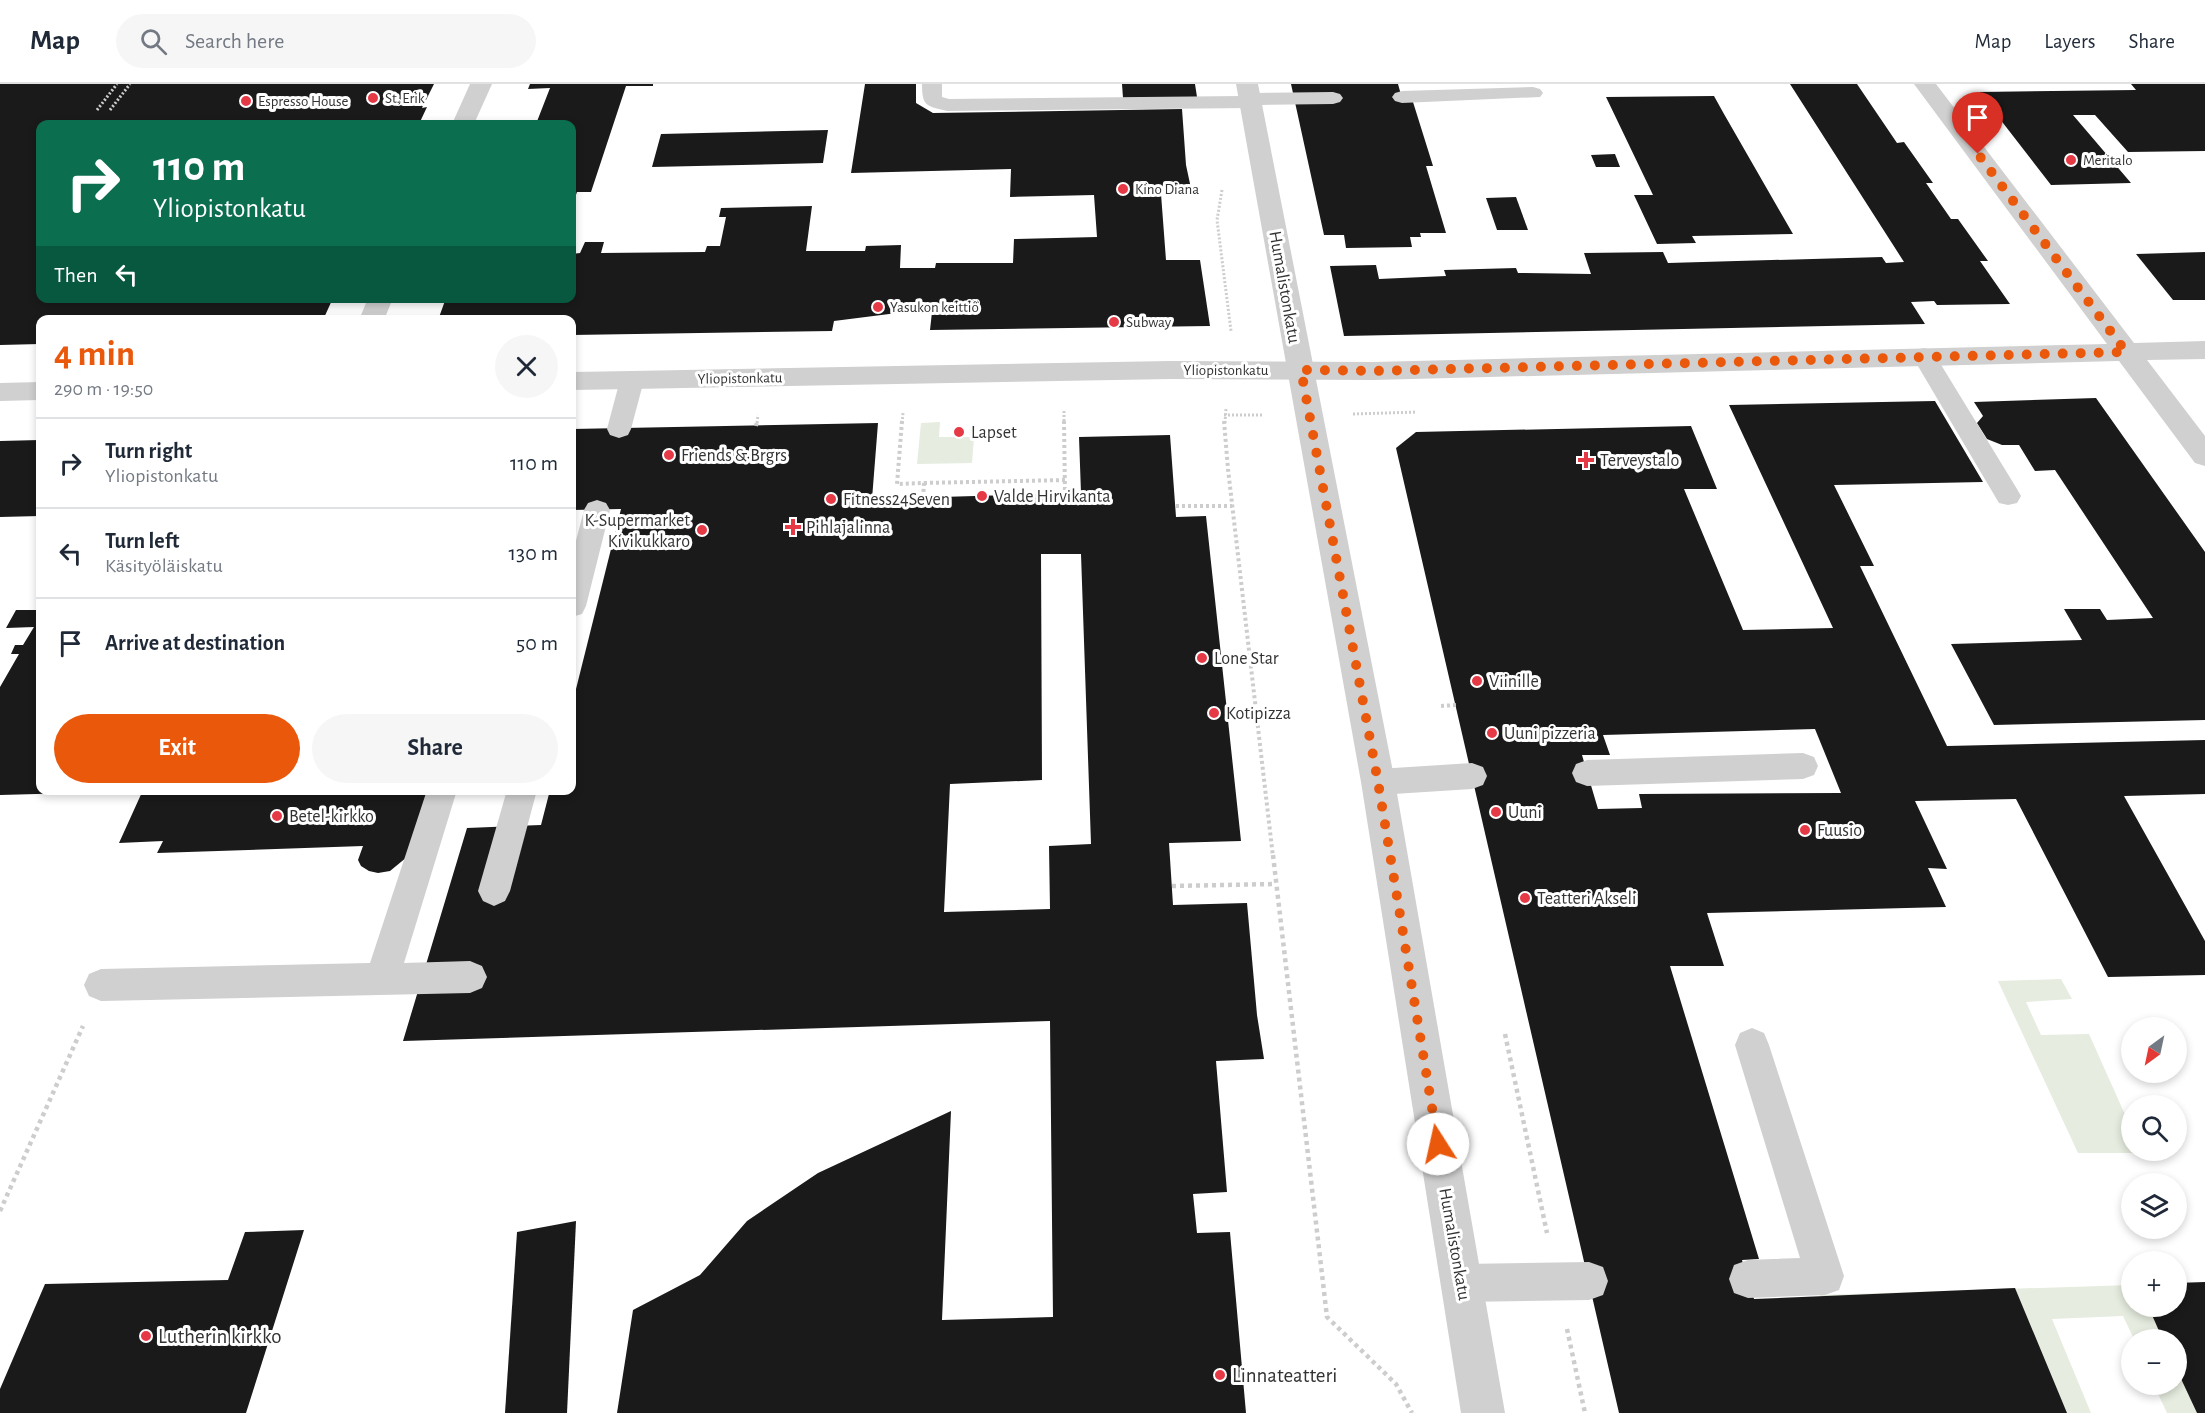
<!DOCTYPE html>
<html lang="en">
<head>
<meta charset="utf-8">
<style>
  body { margin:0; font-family:"Alegreya Sans",sans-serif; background:#f6f6f7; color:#1f2937; height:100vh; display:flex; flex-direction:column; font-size:22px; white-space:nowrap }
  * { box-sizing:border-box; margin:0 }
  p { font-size:20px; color:#747a83 }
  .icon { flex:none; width:33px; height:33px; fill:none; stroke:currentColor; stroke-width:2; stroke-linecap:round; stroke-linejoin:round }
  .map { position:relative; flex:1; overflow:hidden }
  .details { position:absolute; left:36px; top:231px; width:540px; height:480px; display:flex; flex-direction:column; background:#fff; border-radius:12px; box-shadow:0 3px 9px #0003 }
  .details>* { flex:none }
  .banner { position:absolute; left:36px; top:36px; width:540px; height:183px; border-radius:12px; box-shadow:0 3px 9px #0003; background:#0b6e4f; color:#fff; overflow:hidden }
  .needle { width:39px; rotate:213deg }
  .controls { position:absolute; left:2121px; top:933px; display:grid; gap:12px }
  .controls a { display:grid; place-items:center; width:66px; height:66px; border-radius:50%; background:#fff; box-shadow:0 3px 9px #0003; font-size:30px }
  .pin { position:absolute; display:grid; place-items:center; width:51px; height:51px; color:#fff; margin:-62px -26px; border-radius:50% 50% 50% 0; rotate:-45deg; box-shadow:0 0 6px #0007 }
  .pin .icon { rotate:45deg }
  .me { position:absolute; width:66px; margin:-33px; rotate:350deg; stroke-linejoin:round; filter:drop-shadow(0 0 4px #0008) }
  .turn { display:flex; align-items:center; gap:21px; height:126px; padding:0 18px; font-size:27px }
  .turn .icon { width:78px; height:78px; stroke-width:2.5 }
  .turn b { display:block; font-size:42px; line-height:51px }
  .then { display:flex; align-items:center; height:57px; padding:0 18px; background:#0003; gap:12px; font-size:22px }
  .round { display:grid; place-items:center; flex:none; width:63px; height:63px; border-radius:32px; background:#f6f6f7 }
  .head { display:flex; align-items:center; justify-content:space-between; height:102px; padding:0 18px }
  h1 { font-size:36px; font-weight:700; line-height:45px; color:#ea580c }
  .cta { display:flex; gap:12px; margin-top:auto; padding:12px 18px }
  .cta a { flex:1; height:69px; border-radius:36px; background:#ea580c; color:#fff; font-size:24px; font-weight:700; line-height:69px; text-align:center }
  .cta a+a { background:#f6f6f7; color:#1f2937 }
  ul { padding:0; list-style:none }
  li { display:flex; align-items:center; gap:18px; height:90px; padding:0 18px; border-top:2px solid #e0e1e3 }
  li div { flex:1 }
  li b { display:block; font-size:22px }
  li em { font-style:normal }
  header { display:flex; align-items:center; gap:36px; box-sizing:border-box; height:84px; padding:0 30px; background:#fff; border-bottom:2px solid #e0e1e3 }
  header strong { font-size:28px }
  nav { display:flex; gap:33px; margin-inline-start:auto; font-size:21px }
  .search { width:420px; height:54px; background:#f6f6f7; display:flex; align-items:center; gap:15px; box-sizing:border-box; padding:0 21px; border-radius:33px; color:#747a83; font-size:22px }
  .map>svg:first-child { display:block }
</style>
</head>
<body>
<header>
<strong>Map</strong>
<div class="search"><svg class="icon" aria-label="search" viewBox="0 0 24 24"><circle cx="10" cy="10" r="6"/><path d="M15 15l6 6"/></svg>Search here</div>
<nav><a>Map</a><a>Layers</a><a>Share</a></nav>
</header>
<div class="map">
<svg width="2205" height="1329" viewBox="0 0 2205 1329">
  <rect width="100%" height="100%" fill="#fff"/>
  <g fill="#e6ecdf">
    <polygon points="940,338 939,353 974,353 972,379 917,380 921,339"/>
    <polygon points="2061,895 2072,915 2026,918 2041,951 2089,950 2131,1044 2132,1066 2142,1067 2143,1069 2078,1069 1998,897"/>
    <polygon points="2131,1201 2132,1222 2148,1223 2163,1255 2134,1255 2123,1232 2052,1235 2091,1329 1861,1329 1820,1211"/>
    <polygon points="2177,1284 2197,1329 2167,1329 2154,1301 2176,1300"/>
  </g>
  <g fill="#1a1a1a" fill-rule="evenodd">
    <polygon points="0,0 434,0 422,24 427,23 419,40 40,40 40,214 333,214 323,236 40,236 40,260 0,261"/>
    <polygon points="530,0 653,0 653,2 626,2 591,108 577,108 572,122 572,40 536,40 550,4 528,5"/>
    <polygon points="865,0 916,0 916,19 933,29 1182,25 1186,81 1192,109 1161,110 1166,176 1200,176 1210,242 930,246 932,228 905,228 834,237 832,247 572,251 572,236 438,236 446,214 572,214 572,170 580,169 585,158 604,158 601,169 705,168 707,162 720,162 726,133 719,133 721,124 812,122 806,167 865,167 866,162 901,161 900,184 935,184 936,179 1013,179 1014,155 1097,153 1094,111 1010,113 1011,85 851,89"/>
    <polygon points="1122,0 1195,0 1197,13 1123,14"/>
    <polygon points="1291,0 1398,0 1403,18 1413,18 1433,82 1426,82 1446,149 1420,149 1421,153 1410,153 1412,163 1346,164 1344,151 1324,151"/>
    <polygon points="1790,0 1857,0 1897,59 1904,58 1933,99 1926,99 1951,135 1958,135 1988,177 1980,177 2010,220 1937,221 1934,217 1911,218 1925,240 1344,252 1330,182 1376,181 1379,195 1446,192 1444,186 1516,184 1518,189 1591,190 1584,169 1663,168 1668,179 1882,173 1886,179 1904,178"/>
    <polygon points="2131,0 2205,0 2205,67 2128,68 2095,31 2073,31 2131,99 2051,101 1979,8 2136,6"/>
    <polygon points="1714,12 1724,30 1793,150 1692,152 1696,159 1657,160 1634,111 1653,111 1606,13"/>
    <polygon points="828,46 823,79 652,83 661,50"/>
    <polygon points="1615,70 1620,83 1596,83 1591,71"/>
    <polygon points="1516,113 1528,146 1497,146 1486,114"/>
    <polygon points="2205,168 2205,216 2173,216 2136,170"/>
    <polygon points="2096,314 2205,468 2205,636 1994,641 1951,560 2082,556 2064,525 2100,525 2107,536 2153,534 2055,386 2035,387 2019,361 2002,361 1987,355 1977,339 1983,332 1974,318"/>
    <path d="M 1935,317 L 1983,398 L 1834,401 L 1874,482 L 1860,482 L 1947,662 L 2205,656 L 2205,710 L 2124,712 L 2205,857 L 2205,891 L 2108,893 L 2016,715 L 1915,717 L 1947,785 L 1928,784 L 1946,823 L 1707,829 L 1724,882 L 1670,882 L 1759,1175 L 1742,1176 L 1754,1215 L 2015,1204 L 2067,1329 L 1619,1329 L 1396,364 L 1416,348 L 1691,342 L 1717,405 L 1684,405 L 1743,546 L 1833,544 L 1729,321 ZM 1815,645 L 1841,709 L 1639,710 L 1642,724 L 1598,725 L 1582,671 L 1610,671 L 1603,651 Z"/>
    <path d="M 878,339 L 872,415 L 1081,409 L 1079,353 L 1170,351 L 1176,433 L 1206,432 L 1241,757 L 1169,759 L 1173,821 L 1247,819 L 1257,931 L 1264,975 L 1216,977 L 1227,1108 L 1193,1110 L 1197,1149 L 1230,1148 L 1246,1329 L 617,1329 L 633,1226 L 700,1191 L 747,1137 L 818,1089 L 951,1027 L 942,1236 L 1053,1233 L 1050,937 L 403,957 L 467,744 L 541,741 L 550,706 L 572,706 L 572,621 L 621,425 L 572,426 L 572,345 ZM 1041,470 L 1081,470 L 1091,760 L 1049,762 L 1050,825 L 944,828 L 950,700 L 1042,696 Z"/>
    <polygon points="40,356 40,432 0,433 0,357"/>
    <polygon points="16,526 40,526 40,706 75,706 74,709 0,711 0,603 19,570 11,570 15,561 23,561 34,543 6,544"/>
    <polygon points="143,706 430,706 407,773 390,787 378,789 369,787 361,782 358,776 363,762 157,769 163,757 119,759"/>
    <polygon points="576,1137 567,1329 505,1329 517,1148"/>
    <polygon points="304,1146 246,1329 0,1329 0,1305 45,1200 228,1196 245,1148"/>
    <polygon points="2205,1198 2205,1329 2197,1329 2176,1284 2176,1256 2163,1256 2148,1222 2176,1222 2176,1199"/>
  </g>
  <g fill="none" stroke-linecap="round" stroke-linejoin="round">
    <g stroke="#cdcdcd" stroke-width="3" stroke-dasharray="2 2" stroke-linecap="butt">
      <polyline points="97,26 117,0"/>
      <polyline points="110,26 130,0"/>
      <polyline points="1222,106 1217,136 1231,247"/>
      <polyline points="1064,327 1064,339"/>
      <polyline points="1353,330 1417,328"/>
      <polyline points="1224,331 1264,331"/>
      <polyline points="757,339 758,331"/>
      <polyline points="902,339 903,329"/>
      <polyline points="1225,339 1226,325"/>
    </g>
    <g stroke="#cdcdcd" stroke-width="4" stroke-dasharray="3 3" stroke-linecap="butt">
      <polyline points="902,337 897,400 924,399 923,414"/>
      <polyline points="1064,337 1065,410"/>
      <polyline points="1224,337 1228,385 1273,773"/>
      <polyline points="756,342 757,337"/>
      <polyline points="924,399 1065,396"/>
      <polyline points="1176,422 1232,422"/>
      <polyline points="1441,622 1456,621"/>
    </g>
    <g stroke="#cdcdcd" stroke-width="4.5" stroke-dasharray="4 4" stroke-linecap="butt">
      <polyline points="1273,771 1327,1233 1396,1300 1412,1329"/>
      <polyline points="1172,802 1275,800"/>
      <polyline points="1505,950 1547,1149"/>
      <polyline points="0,1127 83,942"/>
      <polyline points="1567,1245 1585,1329"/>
    </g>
    <g fill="#d0d0d0" fill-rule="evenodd">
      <path d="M 922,0 L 942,0 L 942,13 L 949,15 L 1242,12 L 1250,9 L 1333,8 L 1340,10 L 1343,14 L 1340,18 L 1333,20 L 1259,21 L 1251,24 L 947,27 C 926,22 922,22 922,0 Z"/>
      <polygon points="1533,3 1540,5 1543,9 1540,13 1402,19 1395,17 1392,13 1395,9 1402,7"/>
      <polygon points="1924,264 1932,266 2017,405 2021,412 2017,419 2008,421 1999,419 1912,272 1916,266"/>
      <polygon points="632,288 640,290 644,296 631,345 628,351 619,354 610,351 607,345 620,296 624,290"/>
      <polygon points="597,416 606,419 610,426 586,522 582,530 572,533 572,472 584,426 588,419"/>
      <polygon points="1803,669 1814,673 1818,682 1814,691 1803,695 1587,702 1576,698 1572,689 1576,680 1587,676"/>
      <polygon points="1472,679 1483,683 1487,692 1483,701 1472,705 1378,711 1367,707 1363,698 1367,689 1378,685"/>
      <polygon points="427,706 457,706 404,879 470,877 482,882 487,893 482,904 470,909 101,917 89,912 84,901 89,890 101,885 370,879"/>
      <polygon points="507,706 537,706 510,807 505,817 494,822 483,817 478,807"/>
      <polygon points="1752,944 1764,949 1769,961 1844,1192 1839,1206 1825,1211 1748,1214 1734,1209 1729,1195 1734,1181 1748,1176 1800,1174 1735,961 1740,949"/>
      <polygon points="1589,1178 1603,1183 1608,1197 1603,1211 1589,1216 1462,1218 1448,1213 1443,1199 1448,1185 1462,1180"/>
    </g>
    <g fill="#d0d0d0" fill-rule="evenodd">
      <polygon points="632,287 641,290 645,296 641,302 632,305 572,306 572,288"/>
      <polygon points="40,298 40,316 0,317 0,299"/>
    </g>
    <g fill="#d0d0d0" fill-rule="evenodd">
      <polygon points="470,0 492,0 474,40 452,40"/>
      <polygon points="1914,0 1936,0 2134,259 2205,257 2205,275 2147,276 2205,352 2205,382 2195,379 2119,277 1373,296 1170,295 632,305 623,302 619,296 623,290 632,287 1170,277 1373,278 2107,260"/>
      <polygon points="368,214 393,214 384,236 359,236"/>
    </g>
    <polygon fill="#d0d0d0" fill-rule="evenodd" points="1236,0 1258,0 1395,698 1505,1329 1461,1329 1361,698"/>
  </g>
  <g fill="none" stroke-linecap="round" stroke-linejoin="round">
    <polyline stroke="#ea580c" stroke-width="10" stroke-dasharray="0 18" points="1438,1060 1378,698 1301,286 1373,287 2126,268 1978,70"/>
  </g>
  <g fill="#e63946" stroke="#fff" stroke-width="2">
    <circle cx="373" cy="14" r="6"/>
    <circle cx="246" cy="17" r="6"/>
    <circle cx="2071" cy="76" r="6"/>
    <circle cx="1123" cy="105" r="6"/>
    <circle cx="878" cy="223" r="6"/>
    <circle cx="1114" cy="238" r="6"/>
    <circle cx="959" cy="348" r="6"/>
    <circle cx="669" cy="371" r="6"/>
    <path d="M1583 367h6v6h6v6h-6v6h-6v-6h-6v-6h6z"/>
    <circle cx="982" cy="412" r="6"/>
    <circle cx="831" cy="415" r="6"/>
    <path d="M790 434h6v6h6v6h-6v6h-6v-6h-6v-6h6z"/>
    <circle cx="702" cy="446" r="6"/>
    <circle cx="1202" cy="574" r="6"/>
    <circle cx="1477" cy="597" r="6"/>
    <circle cx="1214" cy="629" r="6"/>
    <circle cx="1492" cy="649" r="6"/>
    <circle cx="1496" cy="728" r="6"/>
    <circle cx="277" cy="732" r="6"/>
    <circle cx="1805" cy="746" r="6"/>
    <circle cx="1525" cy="814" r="6"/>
    <circle cx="146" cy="1252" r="6"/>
    <circle cx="1220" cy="1291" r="6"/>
  </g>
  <g text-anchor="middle" stroke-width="6" stroke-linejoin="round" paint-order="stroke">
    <g font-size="15" fill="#333" stroke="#fff" text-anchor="start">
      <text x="385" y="19">St. Erik</text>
      <text x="258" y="22">Espresso House</text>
      <text x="2083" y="81">Meritalo</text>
      <text x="1135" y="110">Kino Diana</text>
      <text x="890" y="228">Yasukon keittiö</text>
      <text x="1126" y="243">Subway</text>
    </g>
    <g font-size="15" fill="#333" stroke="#fff">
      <text x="1226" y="291">Yliopistonkatu</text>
      <text transform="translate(740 294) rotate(-1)" y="5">Yliopistonkatu</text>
    </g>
    <g font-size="18" fill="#333" stroke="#fff">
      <text transform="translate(1285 203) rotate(80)" y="6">Humalistonkatu</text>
      <text transform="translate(1455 1160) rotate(80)" y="6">Humalistonkatu</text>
    </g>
    <g font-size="18" fill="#333" stroke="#fff" text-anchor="start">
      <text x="971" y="354">Lapset</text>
      <text x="681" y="377">Friends &amp; Brgrs</text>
      <text x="1600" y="382">Terveystalo</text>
      <text x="994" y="418">Valde Hirvikanta</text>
      <text x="843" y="421">Fitness24Seven</text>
      <text x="690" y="442" text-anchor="end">K-Supermarket<tspan x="690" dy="21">Kivikukkaro</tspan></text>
      <text x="806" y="449">Pihlajalinna</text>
      <text x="1214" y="580">Lone Star</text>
      <text x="1489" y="603">Viinille</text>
      <text x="1226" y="635">Kotipizza</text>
      <text x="1504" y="655">Uuni pizzeria</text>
      <text x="1508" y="734">Uuni</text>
      <text x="289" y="738">Betel-kirkko</text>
      <text x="1817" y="752">Fuusio</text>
      <text x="1537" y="820">Teatteri Akseli</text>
    </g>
    <g font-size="21" fill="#333" stroke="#fff" text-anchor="start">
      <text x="158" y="1259">Lutherin kirkko</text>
      <text x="1232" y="1298">Linnateatteri</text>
    </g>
  </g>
</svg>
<div class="controls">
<a><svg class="needle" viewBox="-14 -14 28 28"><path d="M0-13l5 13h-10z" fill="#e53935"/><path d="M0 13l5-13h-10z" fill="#747a83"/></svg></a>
<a><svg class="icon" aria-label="search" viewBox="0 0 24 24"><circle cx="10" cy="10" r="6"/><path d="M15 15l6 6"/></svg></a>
<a><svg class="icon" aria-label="layers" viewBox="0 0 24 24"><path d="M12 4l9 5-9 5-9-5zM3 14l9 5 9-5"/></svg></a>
<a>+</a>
<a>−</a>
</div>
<div class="pin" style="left:1978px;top:70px;background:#d93025"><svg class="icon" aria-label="arrive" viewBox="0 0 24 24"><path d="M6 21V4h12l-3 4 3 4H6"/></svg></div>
<svg class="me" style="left:1438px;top:1060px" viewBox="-20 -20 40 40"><circle r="19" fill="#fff"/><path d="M0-13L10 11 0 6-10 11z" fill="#ea580c"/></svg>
<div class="banner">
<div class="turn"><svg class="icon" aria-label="right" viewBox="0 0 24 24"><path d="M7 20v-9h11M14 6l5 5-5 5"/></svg><div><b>110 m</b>Yliopistonkatu</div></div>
<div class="then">Then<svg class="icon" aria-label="left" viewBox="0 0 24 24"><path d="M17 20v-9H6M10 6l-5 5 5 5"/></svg></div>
</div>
<section class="details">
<div class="head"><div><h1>4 min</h1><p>290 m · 19:50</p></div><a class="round"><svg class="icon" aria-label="close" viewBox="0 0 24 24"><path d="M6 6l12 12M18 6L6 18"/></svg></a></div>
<ul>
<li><svg class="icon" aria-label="right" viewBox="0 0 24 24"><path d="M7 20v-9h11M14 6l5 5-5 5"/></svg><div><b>Turn right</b><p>Yliopistonkatu</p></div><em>110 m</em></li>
<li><svg class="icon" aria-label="left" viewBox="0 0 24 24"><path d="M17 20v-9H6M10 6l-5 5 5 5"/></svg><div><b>Turn left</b><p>Käsityöläiskatu</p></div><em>130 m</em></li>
<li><svg class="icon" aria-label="arrive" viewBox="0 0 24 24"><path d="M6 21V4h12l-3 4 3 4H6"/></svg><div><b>Arrive at destination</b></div><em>50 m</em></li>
</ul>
<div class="cta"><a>Exit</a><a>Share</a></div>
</section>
</div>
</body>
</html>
